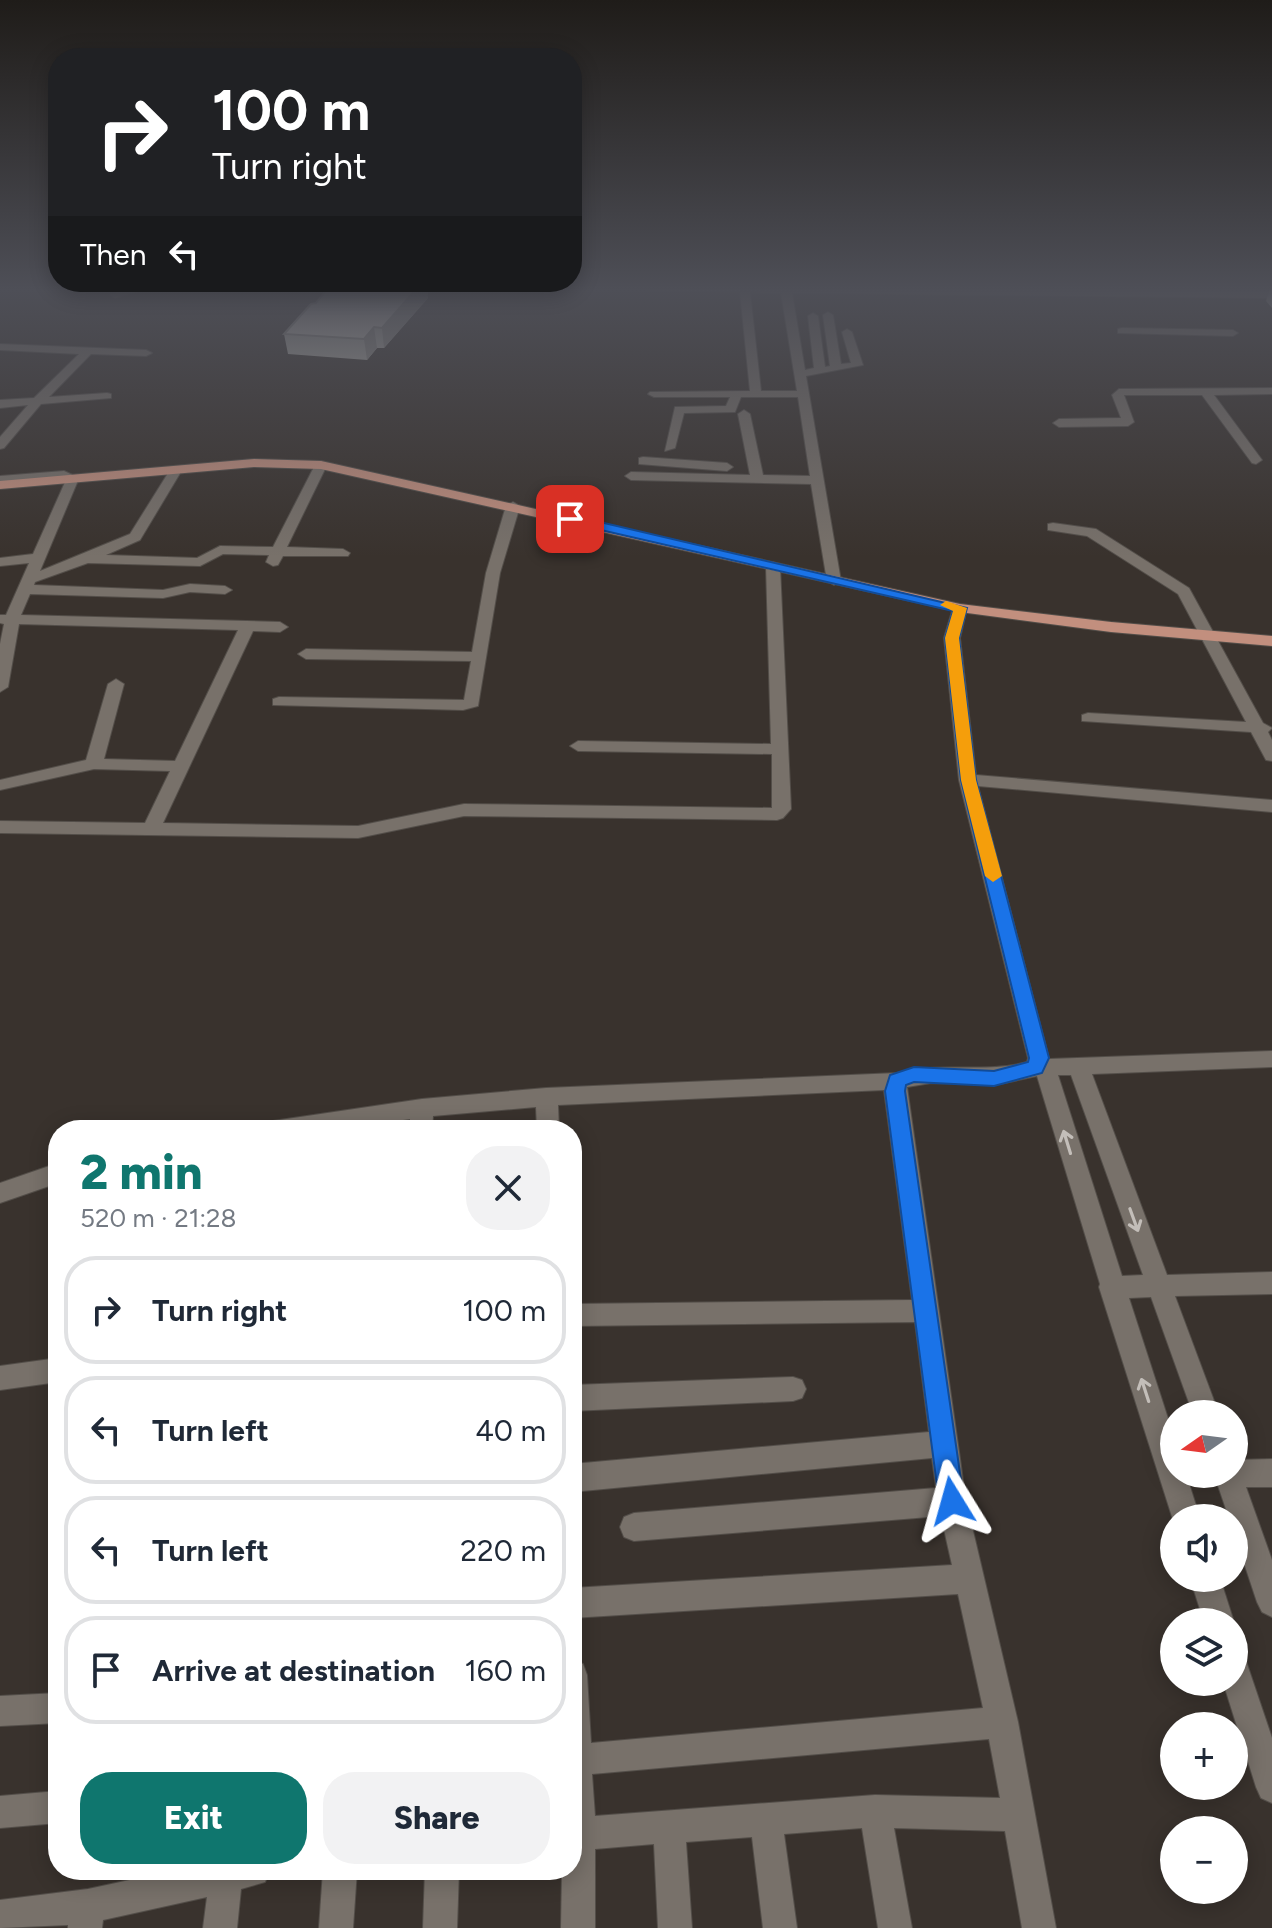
<!DOCTYPE html>
<html lang="en">
<head>
<meta charset="utf-8">
<style>
  body { margin:0; font-family:Figtree,sans-serif; background:#f2f2f3; color:#1f2937; height:100vh; display:flex; flex-direction:column; font-size:30px; white-space:nowrap }
  * { box-sizing:border-box; margin:0 }
  p { font-size:26px; color:#747a83 }
  .icon { flex:none; width:44px; height:44px; fill:none; stroke:currentColor; stroke-width:2; stroke-linecap:round; stroke-linejoin:round }
  .map { position:relative; flex:1; overflow:hidden }
  .sheet { position:absolute; left:48px; top:1120px; width:534px; height:760px; display:flex; flex-direction:column; background:#fff; border-radius:32px; box-shadow:0 4px 20px #0003 }
  .sheet>* { flex:none }
  .top-card { position:absolute; left:48px; top:48px; width:534px; height:244px; border-radius:32px; box-shadow:0 4px 20px #0003; background:#202124; color:#fff; overflow:hidden }
  .needle { width:52px; rotate:256deg }
  .buttons { position:absolute; left:1160px; top:1400px; display:grid; gap:16px }
  .buttons a { display:grid; place-items:center; width:88px; height:88px; border-radius:50%; background:#fff; box-shadow:0 4px 20px #0003; font-size:40px }
  .pin { position:absolute; display:grid; place-items:center; width:68px; height:68px; color:#fff; margin:-34px; border-radius:16px; box-shadow:0 4px 12px #0006 }
  .me { position:absolute; width:88px; margin:-44px; rotate:352deg; stroke-linejoin:round; filter:drop-shadow(0 0 6px #0008) }
  .turn { display:flex; align-items:center; gap:28px; height:168px; padding:0 32px; font-size:36px }
  .turn .icon { width:104px; height:104px; stroke-width:2.5 }
  .turn b { display:block; font-size:56px; line-height:68px }
  .then { display:flex; align-items:center; height:76px; padding:0 32px; background:#0003; gap:16px; font-size:30px }
  .round { display:grid; place-items:center; flex:none; width:84px; height:84px; border-radius:32px; background:#f2f2f3 }
  .head { display:flex; align-items:center; justify-content:space-between; height:136px; padding:0 32px }
  h1 { font-size:48px; font-weight:800; line-height:60px; color:#0f766e }
  .action { display:flex; gap:16px; margin-top:auto; padding:16px 32px }
  .action a { flex:1; height:92px; border-radius:32px; background:#0f766e; color:#fff; font-size:32px; font-weight:800; line-height:92px; text-align:center }
  .action a+a { background:#f2f2f3; color:#1f2937 }
  ul { padding:0; list-style:none }
  li { display:flex; align-items:center; gap:24px; height:108px; margin:0 16px 12px; padding:0 16px; border:4px solid #e0e1e3; border-radius:32px }
  li div { flex:1 }
  li b { display:block; font-size:30px }
  li em { font-style:normal }
  .map>svg:first-child { display:block }
</style>
</head>
<body>
<div class="map">
<svg width="1272" height="1928" viewBox="0 0 1272 1928">
  <rect width="100%" height="100%" fill="#39322d"/>
  <polygon fill="#6f4d52" points="833,287 1263,287 994,292"/>
  <g fill="none" stroke-linecap="round" stroke-linejoin="round">
    <defs>
      <g id="minor">
        <polygon points="133,287 151,287 115,298 110,295"/>
        <path d="M 641,287 L 1272,292 L 1272,298 L 792,293 L 805,370 L 814,368 L 808,316 L 813,313 L 818,316 L 825,367 L 830,366 L 823,315 L 828,312 L 833,315 L 841,364 L 851,363 L 842,332 L 847,329 L 852,332 L 863,365 L 806,376 L 841,581 L 834,585 L 827,581 L 811,484 L 631,480 L 625,476 L 631,472 L 750,475 L 738,414 L 744,410 L 750,414 L 763,475 L 810,476 L 798,397 L 741,397 L 735,412 L 684,413 L 675,448 L 665,451 L 675,407 L 726,406 L 730,397 L 654,397 L 648,394 L 650,392 L 750,391 L 740,292 L 646,290 ZM 750,292 L 781,293 L 797,391 L 761,391 Z"/>
        <polygon points="1122,328 1233,330 1238,333 1233,336 1118,333 1118,329"/>
        <polygon points="0,344 146,350 152,353 146,356 91,354 49,397 107,393 111,394 111,398 41,404 4,448 0,449 0,437 28,405 0,408 0,400 34,398 79,354 0,350"/>
        <polygon points="1272,388 1272,394 1214,395 1262,460 1256,464 1252,463 1202,395 1124,395 1134,422 1128,426 1059,427 1053,423 1059,419 1121,418 1112,395 1119,389"/>
        <polygon points="643,457 727,463 733,467 727,471 639,464 639,458"/>
        <polygon points="321,461 327,465 287,547 343,549 350,553 348,556 283,556 278,565 273,566 266,562 269,555 223,554 200,566 88,563 35,582 34,585 163,590 190,584 225,586 232,590 225,594 190,592 163,598 30,594 21,615 280,622 288,627 280,632 253,631 163,823 358,826 464,804 772,808 772,754 578,751 570,746 578,741 771,744 766,566 773,562 780,566 791,809 783,818 777,820 464,816 358,838 0,833 0,821 145,823 170,771 94,769 0,790 0,780 86,760 108,684 116,679 124,684 104,759 175,761 238,630 19,624 8,687 0,692 0,644 4,624 0,623 0,615 6,615 29,563 0,566 0,558 33,554 66,480 0,484 0,476 64,471 79,478 40,571 130,534 170,470 176,466 182,470 140,540 106,555 197,558 220,546 273,547 315,465"/>
        <polygon points="513,502 520,506 500,573 478,706 463,710 273,705 273,699 279,697 464,700 471,661 306,659 298,654 306,649 472,652 486,573 506,506"/>
        <polygon points="1053,523 1096,529 1189,588 1263,723 1272,728 1268,732 1272,740 1272,761 1266,760 1251,732 1082,721 1082,715 1088,713 1246,722 1178,594 1087,536 1048,530 1048,524"/>
        <path d="M 960,604 L 967,608 L 960,638 L 976,775 L 1272,800 L 1272,812 L 978,786 L 1049,1059 L 1272,1051 L 1272,1067 L 1092,1074 L 1167,1275 L 1272,1272 L 1272,1294 L 1175,1296 L 1219,1414 L 1193,1414 L 1151,1297 L 1129,1298 L 1174,1437 L 1174,1474 L 1186,1474 L 1200,1518 L 1174,1518 L 1174,1523 L 1099,1287 L 1100,1284 L 1037,1076 L 1000,1084 L 931,1083 L 907,1087 L 966,1501 L 1018,1722 L 1056,1928 L 1022,1928 L 1005,1831 L 894,1828 L 912,1928 L 878,1928 L 862,1828 L 784,1834 L 797,1928 L 763,1928 L 752,1837 L 686,1842 L 692,1928 L 658,1928 L 654,1844 L 595,1849 L 595,1928 L 561,1928 L 562,1870 L 572,1870 L 572,1660 L 583,1664 L 587,1675 L 591,1743 L 983,1708 L 958,1594 L 572,1618 L 572,1588 L 952,1565 L 941,1516 L 634,1541 L 624,1537 L 620,1527 L 624,1517 L 634,1513 L 936,1488 L 932,1458 L 572,1492 L 572,1464 L 929,1432 L 915,1322 L 572,1326 L 572,1304 L 912,1300 L 884,1090 L 558,1105 L 559,1130 L 537,1130 L 536,1107 L 433,1116 L 432,1130 L 410,1130 L 410,1119 L 334,1130 L 262,1130 L 265,1124 L 273,1121 L 422,1099 L 546,1088 L 897,1073 C 940,1061 984,1074 1027,1062 L 1028,1058 L 959,780 L 944,638 L 953,608 ZM 1058,1075 L 1071,1075 L 1143,1275 L 1122,1276 ZM 989,1739 L 1000,1798 L 875,1795 L 595,1816 L 592,1774 Z"/>
        <polygon points="58,1163 58,1183 0,1203 0,1183"/>
        <polygon points="58,1358 58,1382 0,1390 0,1366"/>
        <polygon points="793,1377 802,1380 806,1389 802,1398 793,1401 572,1411 572,1385"/>
        <polygon points="1272,1459 1272,1487 1246,1487 1272,1560 1272,1617 1262,1612 1257,1602 1234,1533 1234,1518 1229,1518 1214,1474 1234,1474 1234,1460"/>
        <polygon points="1190,1578 1220,1578 1234,1622 1204,1622"/>
        <polygon points="1234,1654 1245,1658 1272,1738 1272,1803 1261,1798 1256,1787 1223,1682 1234,1682"/>
        <polygon points="58,1693 58,1723 0,1726 0,1696"/>
        <polygon points="58,1791 58,1823 0,1828 0,1796"/>
        <polygon points="176,1870 270,1870 265,1882 241,1889 237,1928 203,1928 207,1897 103,1920 102,1928 68,1928 68,1925 0,1928 0,1900 88,1889"/>
        <polygon points="323,1870 357,1870 353,1928 319,1928"/>
        <polygon points="425,1870 459,1870 457,1928 423,1928"/>
      </g>
      <polygon id="major" points="254,459 321,461 960,604 1111,622 1272,636 1272,646 1111,632 960,612 321,469 254,467 0,489 0,481"/>
    </defs>
    <use href="#minor" stroke="#534e49" stroke-width="2"/>
    <use href="#major" stroke="#534e49" stroke-width="2"/>
    <use href="#minor" fill="#78716a" fill-rule="evenodd"/>
    <use href="#major" fill="#c28f7e" fill-rule="evenodd"/>
  </g>
  <g fill="#bbb9b1">
    <polygon points="329,287 427,287 428,298 384,348 377,348 367,360 288,354 284,334 316,303"/>
    <polygon points="1270,288 1272,288 1272,308 1266,301"/>
  </g>
  <g fill="#999690">
    <polygon points="418,287 427,287 428,298 384,348 382,328"/>
    <polygon points="374,327 377,348 367,360 364,339"/>
  </g>
  <polygon fill="#dad7ce" stroke="#999690" stroke-width="2" points="329,287 418,287 382,328 374,327 364,339 284,334 311,304 316,303"/>
  <defs><path id="oneway-shaft" d="M-6 0H5M1.5-3L5.5 0L1.5 3" fill="none" stroke-width="1.6" stroke-linecap="round" stroke-linejoin="round" transform="scale(2)"/></defs>
  <g stroke="#c3beb9">
    <use href="#oneway-shaft" transform="translate(1067 1142) rotate(-107)"/>
    <use href="#oneway-shaft" transform="translate(1134 1220) rotate(70)"/>
    <use href="#oneway-shaft" transform="translate(1145 1390) rotate(-108)"/>
  </g>
  <linearGradient id="sky" x2="0" y2="1"><stop stop-color="#1f1c19"/><stop offset="0.52" stop-color="#4e4f57"/><stop offset="1" stop-color="#4e4f57" stop-opacity="0"/></linearGradient>
  <rect width="1272" height="557" fill="url(#sky)"/>
  <polygon fill="#1a73e8" stroke="#114b97" stroke-width="2" points="570,515 967,608 959,638 976,780 1049,1058 1042,1073 994,1086 914,1082 906,1085 905,1091 964,1501 961,1510 952,1514 943,1510 939,1501 885,1091 890,1075 914,1067 994,1071 1028,1062 1029,1058 961,780 945,638 953,611 566,522 564,519"/>
  <polygon fill="#f59e0b" points="946,601 967,608 959,638 976,780 1002,876 993,882 985,876 961,780 945,638 953,611 940,605"/>
</svg>
<div class="buttons">
<a><svg class="needle" viewBox="-14 -14 28 28"><path d="M0-13l5 13h-10z" fill="#e53935"/><path d="M0 13l5-13h-10z" fill="#747a83"/></svg></a>
<a><svg class="icon" aria-label="sound" viewBox="0 0 24 24"><path d="M4 9h4l5-4v14l-5-4H4zM17 9q2 3 0 6"/></svg></a>
<a><svg class="icon" aria-label="layers" viewBox="0 0 24 24"><path d="M12 4l9 5-9 5-9-5zM3 14l9 5 9-5"/></svg></a>
<a>+</a>
<a>−</a>
</div>
<div class="pin" style="left:570px;top:519px;background:#d93025"><svg class="icon" aria-label="arrive" viewBox="0 0 24 24"><path d="M6 21V4h12l-3 4 3 4H6"/></svg></div>
<svg class="me" style="left:952px;top:1501px" viewBox="-20 -20 40 40"><path d="M0-17L14 15 0 8-14 15z" fill="#1a73e8" stroke="#fff" stroke-width="4"/></svg>
<div class="top-card">
<div class="turn"><svg class="icon" aria-label="right" viewBox="0 0 24 24"><path d="M7 20v-9h11M14 6l5 5-5 5"/></svg><div><b>100 m</b>Turn right</div></div>
<div class="then">Then<svg class="icon" aria-label="left" viewBox="0 0 24 24"><path d="M17 20v-9H6M10 6l-5 5 5 5"/></svg></div>
</div>
<section class="sheet">
<div class="head"><div><h1>2 min</h1><p>520 m · 21:28</p></div><a class="round"><svg class="icon" aria-label="close" viewBox="0 0 24 24"><path d="M6 6l12 12M18 6L6 18"/></svg></a></div>
<ul>
<li><svg class="icon" aria-label="right" viewBox="0 0 24 24"><path d="M7 20v-9h11M14 6l5 5-5 5"/></svg><div><b>Turn right</b></div><em>100 m</em></li>
<li><svg class="icon" aria-label="left" viewBox="0 0 24 24"><path d="M17 20v-9H6M10 6l-5 5 5 5"/></svg><div><b>Turn left</b></div><em>40 m</em></li>
<li><svg class="icon" aria-label="left" viewBox="0 0 24 24"><path d="M17 20v-9H6M10 6l-5 5 5 5"/></svg><div><b>Turn left</b></div><em>220 m</em></li>
<li><svg class="icon" aria-label="arrive" viewBox="0 0 24 24"><path d="M6 21V4h12l-3 4 3 4H6"/></svg><div><b>Arrive at destination</b></div><em>160 m</em></li>
</ul>
<div class="action"><a>Exit</a><a>Share</a></div>
</section>
</div>
</body>
</html>
